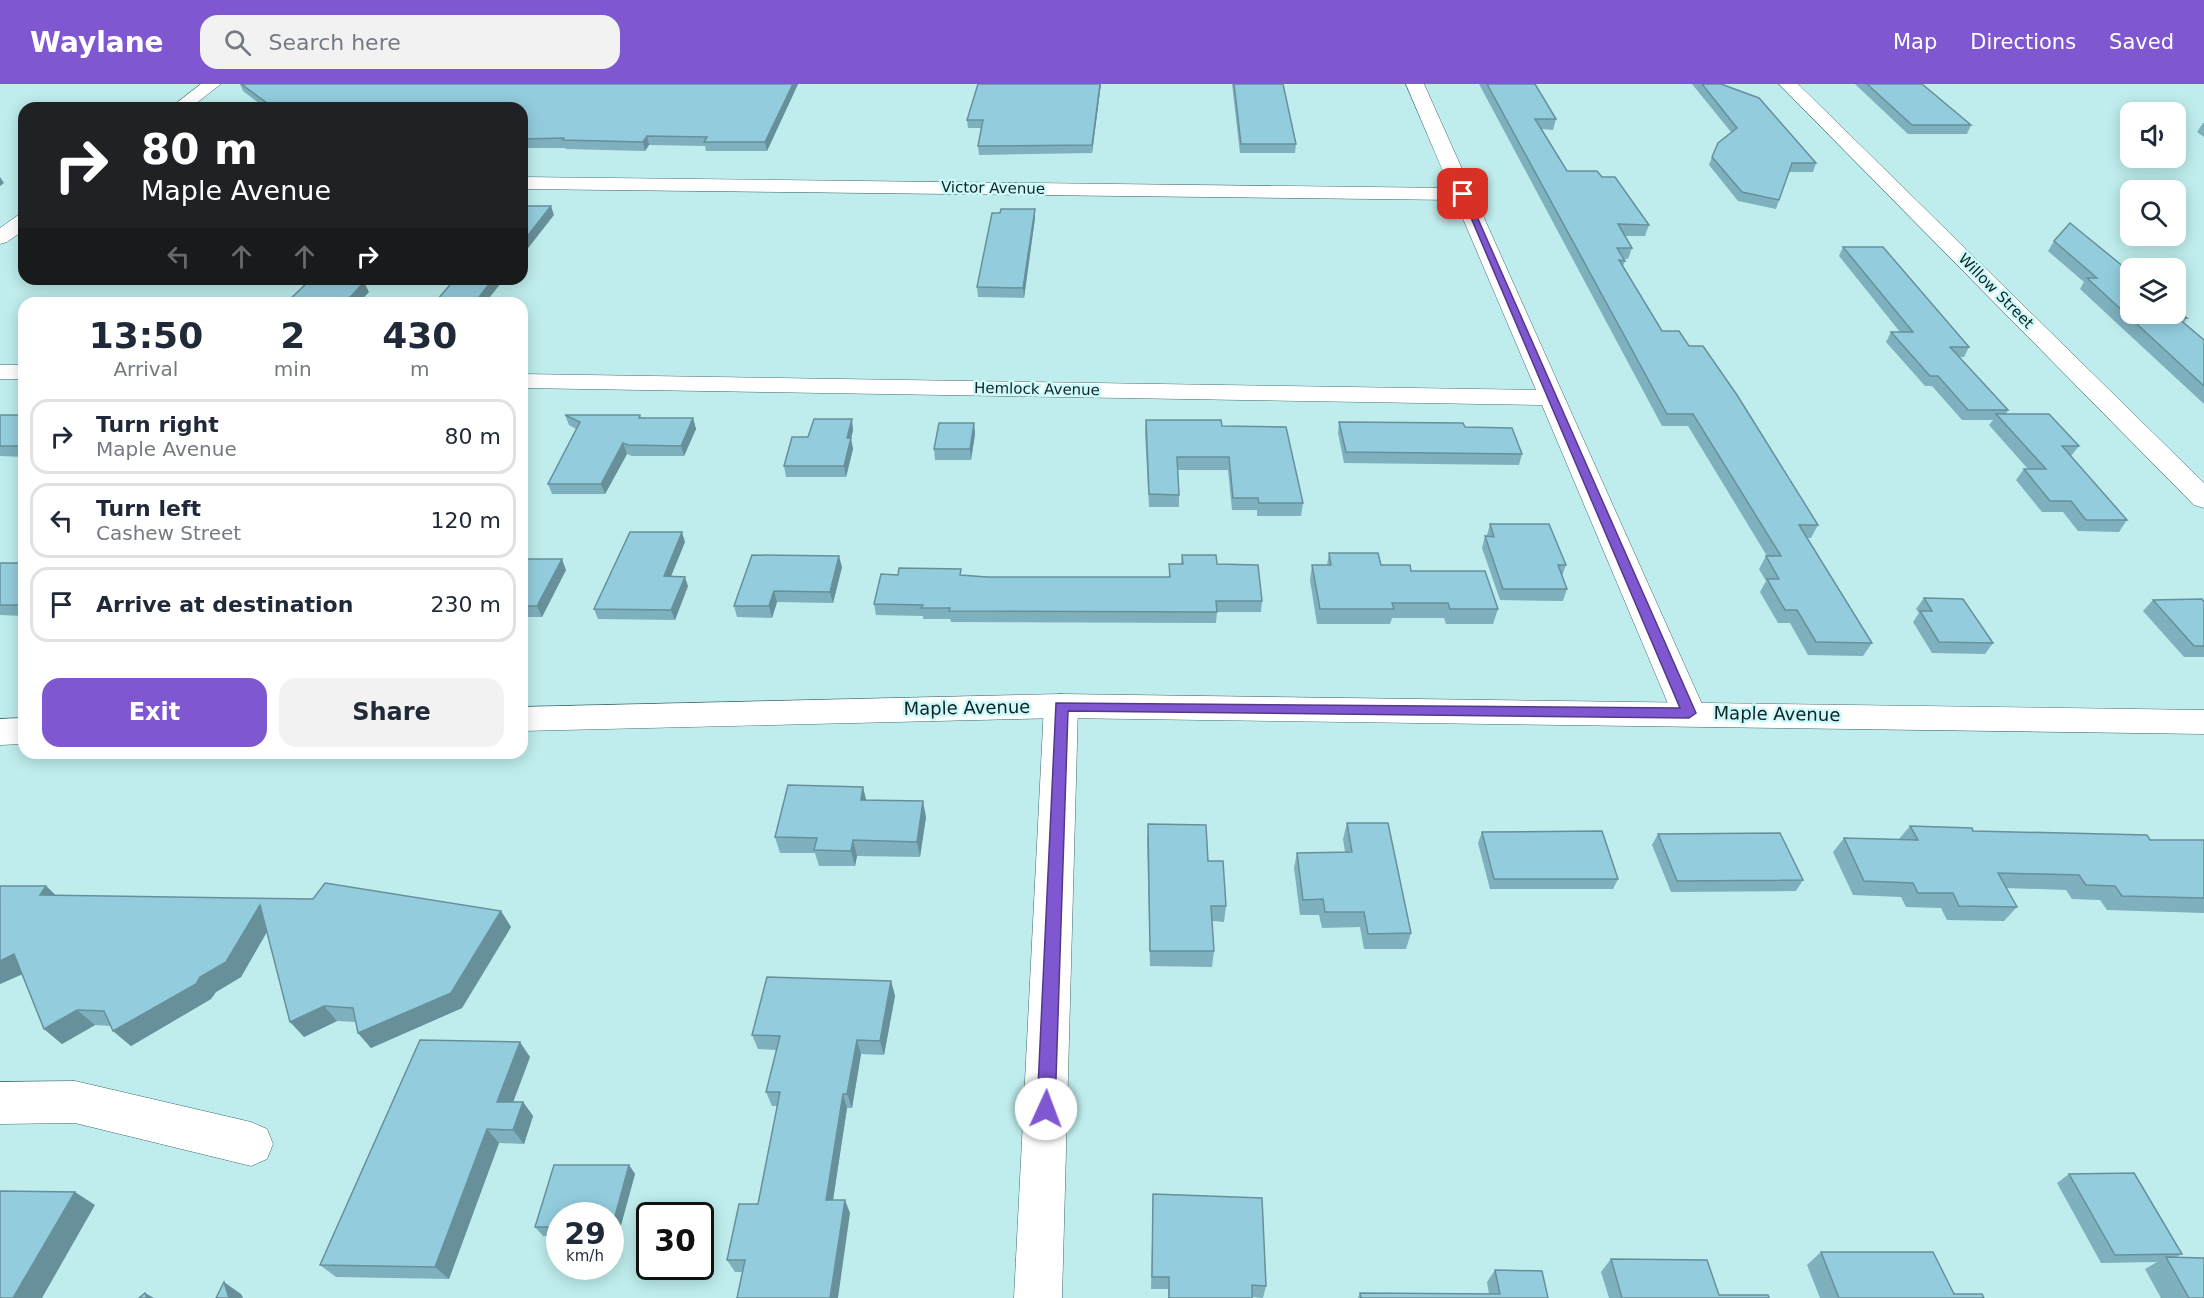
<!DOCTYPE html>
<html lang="en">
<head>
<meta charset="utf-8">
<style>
  body { margin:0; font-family:"DejaVu Sans",sans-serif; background:#f2f2f3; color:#1f2937; height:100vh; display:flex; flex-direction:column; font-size:22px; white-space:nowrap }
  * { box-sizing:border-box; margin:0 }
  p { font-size:20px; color:#747a83 }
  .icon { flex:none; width:33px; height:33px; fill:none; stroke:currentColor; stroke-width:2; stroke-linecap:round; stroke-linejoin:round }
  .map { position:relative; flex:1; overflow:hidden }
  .details { position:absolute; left:18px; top:213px; width:510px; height:462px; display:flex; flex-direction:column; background:#fff; border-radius:18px; box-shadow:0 3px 15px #0003 }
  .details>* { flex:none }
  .top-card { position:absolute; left:18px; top:18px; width:510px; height:183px; border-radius:18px; box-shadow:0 3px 15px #0003; background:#202124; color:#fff; overflow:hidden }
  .buttons { position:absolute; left:2120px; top:18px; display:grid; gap:12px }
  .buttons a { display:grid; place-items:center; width:66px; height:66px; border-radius:12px; background:#fff; box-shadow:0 3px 15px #0003; font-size:30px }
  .speed { position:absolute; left:546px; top:1118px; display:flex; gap:12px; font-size:30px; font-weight:700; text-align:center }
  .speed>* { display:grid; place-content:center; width:78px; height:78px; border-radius:50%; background:#fff; box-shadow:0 3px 15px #0003; line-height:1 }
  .speed small { font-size:15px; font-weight:400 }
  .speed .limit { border:3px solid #111; border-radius:9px; background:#fff; color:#111 }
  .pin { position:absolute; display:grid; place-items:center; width:51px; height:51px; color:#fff; margin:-26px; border-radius:12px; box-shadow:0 3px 9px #0006 }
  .me { position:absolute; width:66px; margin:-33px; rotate:2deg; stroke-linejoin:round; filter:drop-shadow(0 0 4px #0008) }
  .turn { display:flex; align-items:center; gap:21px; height:126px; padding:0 24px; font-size:27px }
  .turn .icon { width:78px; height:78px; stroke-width:2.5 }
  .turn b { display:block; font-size:42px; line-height:51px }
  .lanes { display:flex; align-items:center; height:57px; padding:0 24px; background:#0003; justify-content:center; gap:30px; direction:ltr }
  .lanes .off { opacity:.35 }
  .eta { display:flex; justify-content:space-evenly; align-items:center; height:102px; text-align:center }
  .eta b { font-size:36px; font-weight:600; line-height:42px }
  .cta { display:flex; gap:12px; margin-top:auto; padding:12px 24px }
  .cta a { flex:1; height:69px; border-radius:18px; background:#7f57d1; color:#fff; font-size:24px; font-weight:600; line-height:69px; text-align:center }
  .cta a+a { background:#f2f2f3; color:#1f2937 }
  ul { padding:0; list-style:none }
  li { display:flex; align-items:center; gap:18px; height:75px; margin:0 12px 9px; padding:0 12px; border:3px solid #e0e1e3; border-radius:18px }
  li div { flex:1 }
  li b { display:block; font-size:22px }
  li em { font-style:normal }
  header { display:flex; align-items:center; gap:36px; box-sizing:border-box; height:84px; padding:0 30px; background:#7f57d1; color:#fff }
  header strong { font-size:28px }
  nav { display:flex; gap:33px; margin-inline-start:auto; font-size:21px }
  .search { width:420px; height:54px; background:#f2f2f3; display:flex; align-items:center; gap:15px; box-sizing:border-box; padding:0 21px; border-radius:18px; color:#747a83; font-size:22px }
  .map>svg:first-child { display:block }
</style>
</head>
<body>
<header>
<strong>Waylane</strong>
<div class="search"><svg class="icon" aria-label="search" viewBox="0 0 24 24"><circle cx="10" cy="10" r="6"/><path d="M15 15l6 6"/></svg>Search here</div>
<nav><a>Map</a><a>Directions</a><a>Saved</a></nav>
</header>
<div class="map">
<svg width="2204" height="1214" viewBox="0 0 2204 1214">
  <rect width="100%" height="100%" fill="#bfeded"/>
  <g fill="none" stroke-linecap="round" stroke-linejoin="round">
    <defs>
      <g id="minor">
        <polygon points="201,0 221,0 190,24 170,24"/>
        <polygon points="1406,0 1424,0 1706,629 1701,638 1689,641 1677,638 1672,629 1542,321 522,304 522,290 1536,306 1455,116 522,105 522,93 1450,104"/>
        <polygon points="24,130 24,146 7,158 0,160 0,144 17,132"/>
        <rect x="0" y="281" width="24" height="14"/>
        <polygon points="1061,610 1073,613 1078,622 1062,1214 1014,1214 1044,622 1049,613"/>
        <polygon points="75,997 251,1038 267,1045 273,1060 267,1075 251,1082 75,1039 0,1040 0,998"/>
      </g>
      <g id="tertiary">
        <polygon points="1779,0 1798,0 2204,399 2204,424 2194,421"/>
        <polygon points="1061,610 2204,626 2204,650 1061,634 522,647 522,623"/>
        <polygon points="24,634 24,660 0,661 0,635"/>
      </g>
    </defs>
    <use href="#minor" stroke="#3e6869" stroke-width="1"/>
    <use href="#tertiary" stroke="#3e6869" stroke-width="1"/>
    <use href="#minor" fill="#fff" fill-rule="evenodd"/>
    <use href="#tertiary" fill="#fff" fill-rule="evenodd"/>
  </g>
  <g fill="#7eb0be">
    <polygon points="240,0 798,0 767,67 706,67 705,62 649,61 645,67 566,65 565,64 522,64 522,24 264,23 243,7"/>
    <polygon points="1101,0 1092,69 979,71 978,62 981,44 968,44 967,36"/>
    <polygon points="1232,0 1283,0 1296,60 1295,69 1240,69"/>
    <polygon points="1479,0 1535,0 1556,35 1553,46 1542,45 1567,87 1602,93 1649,141 1645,152 1625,152 1632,164 1628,175 1624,175 1625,177 1623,182 1662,247 1689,262 1818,441 1811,454 1807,454 1872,559 1863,572 1808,571 1790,539 1778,539 1760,508 1766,497 1759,485 1766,472 1767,472 1688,342 1662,342"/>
    <polygon points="1692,0 1721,0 1816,79 1813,88 1789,88 1776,125 1738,117 1709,81 1712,73 1731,48"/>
    <polygon points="1855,0 1922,0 1971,41 1967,50 1908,50"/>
    <polygon points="2203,39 2204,39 2204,53 2197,48"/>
    <polygon points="1035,134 1024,214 978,213 977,203"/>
    <polygon points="2054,157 2187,234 2184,239 2204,256 2204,320 2080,205 2084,198 2048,167"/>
    <polygon points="1843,163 1969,263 1964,273 1959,273 2008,326 2006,330 2079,362 2071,372 2127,436 2119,448 2078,447 2063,428 2042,428 2016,396 2024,385 2028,385 1989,341 1993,336 1962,336 1932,302 1925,302 1886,258 1891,248 1900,248 1839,172"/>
    <polygon points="455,195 504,195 485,219 439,219 437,216"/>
    <polygon points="0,331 24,331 24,373 0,372"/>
    <polygon points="565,331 640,331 641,334 693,334 696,345 684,372 632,372 627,370 605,410 552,410 548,400 576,345 569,341"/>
    <polygon points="1146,336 1222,342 1303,419 1301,432 1257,432 1257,426 1232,426 1228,386 1178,386 1179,411 1179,423 1149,423 1145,349"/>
    <polygon points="1339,338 1465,343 1522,370 1519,381 1344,379 1338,349"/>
    <polygon points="974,339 975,350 971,376 935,376 934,365"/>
    <polygon points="853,346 851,355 853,365 846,393 786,393 784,382 808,353"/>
    <polygon points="1490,440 1566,481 1562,492 1567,505 1563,517 1500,516 1482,464 1485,452 1487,452 1487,451"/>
    <polygon points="685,458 671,492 688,502 675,536 598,535 594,525"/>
    <polygon points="1329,469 1411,487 1498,525 1493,540 1446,540 1444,534 1392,534 1390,540 1317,540 1310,496 1312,481 1327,481"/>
    <polygon points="752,471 842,483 833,519 777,518 772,534 737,533 734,522"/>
    <polygon points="1182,471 1217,480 1262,517 1261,528 1217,528 1216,539 951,538 950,535 923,535 923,532 876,531 874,520 961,491 987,493 1169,493 1169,480 1181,480"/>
    <polygon points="0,479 24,479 24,532 0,531"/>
    <polygon points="522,482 566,486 542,533 522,533"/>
    <polygon points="1924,514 1993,559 1985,570 1932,569 1913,538 1919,529 1916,525"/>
    <polygon points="2153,516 2204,518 2204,573 2184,573 2143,527"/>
    <polygon points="866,716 926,733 920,773 857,772 855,782 819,782 815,769 780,769 775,753"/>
    <polygon points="1347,739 1411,849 1406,865 1364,865 1360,843 1322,844 1319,831 1300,831 1294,784 1297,769 1345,768 1343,755"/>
    <polygon points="1148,740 1208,777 1226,822 1224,838 1212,837 1214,867 1212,883 1150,882 1147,756"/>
    <polygon points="1910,742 1973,747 2150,756 2204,756 2204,829 2107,826 2100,816 2072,815 2066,806 2006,804 2017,823 2004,837 1947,836 1941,824 1906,823 1901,813 1853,811 1833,768 1844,754 1899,755"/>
    <polygon points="1482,748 1618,795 1613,805 1490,805 1478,759"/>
    <polygon points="1658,750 1803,796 1796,807 1671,808 1652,761"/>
    <polygon points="0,802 46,802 55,811 501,827 511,843 462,924 371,964 358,949 356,938 337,937 304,953 267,848 241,893 216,908 211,915 131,962 113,947 111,942 95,941 62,960 44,945 22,890 0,900"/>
    <polygon points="891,897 895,912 884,971 861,970 852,1024 847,1024 833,1116 850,1129 742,1188 735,1188 727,1176 758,1120 778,1022 772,1022 766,1008 776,966 758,965 752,951"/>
    <polygon points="530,973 513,1018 523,1018 533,1032 524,1060 499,1059 449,1195 336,1193 320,1181"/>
    <polygon points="629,1081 635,1090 618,1152 610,1152 610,1131 560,1131 560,1152 543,1152 535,1143"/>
    <polygon points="2069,1090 2182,1170 2176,1173 2204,1214 2161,1214 2145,1185 2157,1178 2101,1179 2057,1099"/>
    <polygon points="1153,1110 1266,1202 1263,1214 1252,1213 1252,1214 1168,1214 1168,1205 1151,1205"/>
    <polygon points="1821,1168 1954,1210 1984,1214 1820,1214 1807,1181"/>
    <polygon points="1611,1175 1719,1211 1769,1214 1609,1214 1601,1188"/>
    <polygon points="1495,1186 1548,1214 1358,1214 1360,1209 1489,1210 1487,1198"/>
  </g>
  <g fill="#67909b">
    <polygon points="793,0 798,0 767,67 765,58"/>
    <polygon points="1100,0 1101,0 1092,69 1092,61"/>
    <polygon points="647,52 649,61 645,67 643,58"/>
    <polygon points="0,93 4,99 0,102"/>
    <polygon points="551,122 554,131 522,172 522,159"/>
    <polygon points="1035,125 1035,134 1024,214 1023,204"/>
    <polygon points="493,195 504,195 485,219 476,219 476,217"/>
    <polygon points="364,198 369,208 359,219 345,219"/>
    <polygon points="693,334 696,345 684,372 681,362"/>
    <polygon points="852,335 853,346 851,355 853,365 846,393 844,382 847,354"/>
    <polygon points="974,339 975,350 971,376 970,365"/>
    <polygon points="623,359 627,370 605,410 601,400"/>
    <polygon points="682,448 685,458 667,502 664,492"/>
    <polygon points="839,472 842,483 833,519 830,508"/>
    <polygon points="562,475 566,486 542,533 537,522"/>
    <polygon points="685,493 688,502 675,536 671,526"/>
    <polygon points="774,507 777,518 772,534 769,522"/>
    <polygon points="863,703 867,719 861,716"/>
    <polygon points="923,717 926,733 920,773 917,758"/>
    <polygon points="853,756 857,772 855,782 851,767"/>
    <polygon points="46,802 63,818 40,811"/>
    <polygon points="260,821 273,837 241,893 216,908 211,915 131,962 113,947 200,893"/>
    <polygon points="501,827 511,843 462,924 371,964 358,949"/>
    <polygon points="14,870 32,886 0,900 0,877"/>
    <polygon points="891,897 895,912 884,971 880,957"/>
    <polygon points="324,922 337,937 304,953 290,938"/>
    <polygon points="77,926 95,941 62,960 44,945"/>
    <polygon points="857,956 861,970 852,1024 847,1010"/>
    <polygon points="520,958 530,973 508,1032 497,1018"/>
    <polygon points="843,1010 847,1024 831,1129 826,1116"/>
    <polygon points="523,1018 533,1032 524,1060 513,1046"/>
    <polygon points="487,1045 499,1059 449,1195 435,1183"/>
    <polygon points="629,1081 635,1090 618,1152 612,1143"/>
    <polygon points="75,1108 95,1121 42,1214 13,1214"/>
    <polygon points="845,1116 850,1129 838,1214 830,1214"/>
    <polygon points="224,1198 241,1210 243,1214 229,1214"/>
    <polygon points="145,1209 154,1214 147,1214"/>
  </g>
  <g fill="#93cddd" stroke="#67909b" stroke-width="1.5">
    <polygon points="241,0 793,0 765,58 704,58 707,53 647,52 643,58 563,56 564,54 522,55 522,24 256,24 271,22"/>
    <polygon points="978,0 1100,0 1092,61 978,62 983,36 967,36"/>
    <polygon points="1234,0 1283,0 1296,60 1241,60"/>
    <polygon points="1487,0 1535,0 1556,35 1535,35 1567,87 1597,87 1602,93 1615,93 1649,141 1618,140 1632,164 1617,164 1625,177 1619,176 1662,247 1679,247 1689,262 1703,262 1737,311 1818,441 1799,441 1872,559 1816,558 1797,526 1785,526 1767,495 1779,495 1766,472 1781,472 1693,330 1667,330"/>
    <polygon points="1702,0 1721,0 1759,14 1816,79 1792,79 1779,116 1742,108 1712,73 1718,59 1737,44"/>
    <polygon points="1867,0 1922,0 1971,41 1912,41"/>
    <polygon points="522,122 551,122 522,159"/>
    <polygon points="1001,125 1035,125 1023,204 977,203 992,129 1000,129"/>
    <polygon points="2070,139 2130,188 2130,230 2175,230 2175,225 2187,234 2178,234 2204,256 2204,302 2087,194 2097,194 2054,157"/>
    <polygon points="1843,163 1883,163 1969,263 1950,263 2008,326 1968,326 1938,292 1930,292 1891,248 1913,248"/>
    <polygon points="455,195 493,195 476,217 437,216"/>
    <polygon points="309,197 364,198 345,219 286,219"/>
    <polygon points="1996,330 2049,330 2079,362 2062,362 2127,436 2086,436 2071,417 2050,417 2024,385 2046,385"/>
    <rect x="0" y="331" width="24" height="31"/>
    <polygon points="565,331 640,331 639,334 693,334 681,362 628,361 623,359 601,400 548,400 580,338"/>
    <polygon points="814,335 852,335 847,354 851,354 844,382 784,382 792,353 808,353"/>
    <polygon points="1146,336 1221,336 1222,342 1286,343 1303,419 1259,419 1258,414 1233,414 1229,373 1177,373 1179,411 1149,410"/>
    <polygon points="1339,338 1463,339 1465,343 1512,344 1522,370 1346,368"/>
    <polygon points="939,339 974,339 970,365 934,365"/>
    <polygon points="1490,440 1549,440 1566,481 1558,481 1567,505 1503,505 1485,452 1494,453"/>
    <polygon points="630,448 682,448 664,492 685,493 671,526 594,525"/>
    <polygon points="1329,469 1378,469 1381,481 1410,481 1411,487 1485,487 1498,525 1450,525 1448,519 1392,519 1394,525 1320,525 1312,481 1331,481"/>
    <polygon points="752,471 839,472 830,508 774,507 769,522 734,522"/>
    <polygon points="1182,471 1216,471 1217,480 1258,481 1262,517 1216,517 1217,528 949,527 950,524 921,524 923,521 874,520 881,490 898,491 899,484 961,485 960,491 987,493 1170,493 1169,480 1183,480"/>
    <polygon points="526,475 562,475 537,522 522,522 522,482"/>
    <rect x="0" y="479" width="24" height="42"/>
    <polygon points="1924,514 1963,515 1993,559 1939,558 1920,527 1932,527"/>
    <polygon points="2202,515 2204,518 2204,562 2194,562 2153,516"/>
    <polygon points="788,701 863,703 861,716 923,717 917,758 853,756 851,767 814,766 817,754 775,753"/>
    <polygon points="1347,739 1388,739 1411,849 1368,850 1364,828 1325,828 1323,815 1303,816 1297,769 1352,768"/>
    <polygon points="1148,740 1206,741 1208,777 1223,777 1226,822 1211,822 1214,867 1150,867"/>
    <polygon points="1910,742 1972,744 1973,747 2147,751 2150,756 2204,756 2204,814 2122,812 2115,802 2086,801 2079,791 1998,789 2017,823 1959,822 1953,809 1918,809 1913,799 1864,797 1844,754 1918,756"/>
    <polygon points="1602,747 1618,795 1494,795 1482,748"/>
    <polygon points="1780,749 1803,796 1677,797 1658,750"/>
    <polygon points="325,799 501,827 451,909 358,949 353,924 324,922 290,938 260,821 226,878 200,893 196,900 113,947 104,927 77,926 44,945 14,870 0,877 0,802 46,802 40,811 313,815"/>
    <polygon points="767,893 891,897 880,957 857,956 847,1010 843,1010 826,1116 845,1116 830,1214 737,1214 745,1176 727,1176 739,1120 758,1120 780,1008 766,1008 780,952 752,951"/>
    <polygon points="420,956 520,958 497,1018 523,1018 513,1046 487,1045 435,1183 320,1181"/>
    <polygon points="554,1081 629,1081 612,1143 610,1143 610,1131 560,1131 560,1143 535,1143"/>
    <polygon points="2134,1089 2182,1170 2115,1171 2069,1090"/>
    <polygon points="0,1107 75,1108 13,1214 0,1214"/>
    <polygon points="1153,1110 1262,1114 1266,1202 1252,1201 1252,1214 1169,1214 1169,1193 1152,1193"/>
    <polygon points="1821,1168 1933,1168 1954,1210 1982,1210 1984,1214 1839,1214"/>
    <polygon points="2166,1173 2204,1174 2204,1214 2189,1214"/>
    <polygon points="1611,1175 1707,1176 1719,1211 1768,1211 1769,1214 1622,1214"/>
    <polygon points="1495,1186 1542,1187 1548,1214 1361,1214 1360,1209 1500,1210"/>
    <polygon points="224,1198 229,1214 216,1214"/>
    <polygon points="145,1209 147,1214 139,1214"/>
  </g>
  <polygon fill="#7f57d1" stroke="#533988" stroke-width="1.5" points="1460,108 1467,110 1696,629 1689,634 1068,627 1055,1025 1052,1031 1046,1033 1039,1031 1037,1025 1056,619 1680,624"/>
  <g text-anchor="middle" stroke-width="5" stroke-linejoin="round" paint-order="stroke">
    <g font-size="15" fill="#122324" stroke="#ccfafb">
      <text transform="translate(993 104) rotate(1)" y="5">Victor Avenue</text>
      <text transform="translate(1996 207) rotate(45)" y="5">Willow Street</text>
      <text transform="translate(1037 305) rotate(1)" y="5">Hemlock Avenue</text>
    </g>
    <g font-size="18" fill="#122324" stroke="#ccfafb">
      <text transform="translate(967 624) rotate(-1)" y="6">Maple Avenue</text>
      <text transform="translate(1777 630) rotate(1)" y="6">Maple Avenue</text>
    </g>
  </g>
</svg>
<div class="buttons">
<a><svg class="icon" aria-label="sound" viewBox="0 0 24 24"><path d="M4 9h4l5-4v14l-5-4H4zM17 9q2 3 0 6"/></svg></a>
<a><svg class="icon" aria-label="search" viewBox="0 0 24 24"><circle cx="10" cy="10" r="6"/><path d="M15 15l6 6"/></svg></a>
<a><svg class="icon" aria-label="layers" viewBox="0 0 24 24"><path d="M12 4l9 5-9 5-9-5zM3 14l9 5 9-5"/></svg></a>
</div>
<div class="speed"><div>29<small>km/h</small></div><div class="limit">30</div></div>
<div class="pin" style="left:1463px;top:110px;background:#d93025"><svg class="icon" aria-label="arrive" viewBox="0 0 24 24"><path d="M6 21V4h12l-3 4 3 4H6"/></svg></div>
<svg class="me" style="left:1046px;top:1025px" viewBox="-20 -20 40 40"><circle r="19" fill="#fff"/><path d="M0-13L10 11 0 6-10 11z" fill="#7f57d1"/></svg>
<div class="top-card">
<div class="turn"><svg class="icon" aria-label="right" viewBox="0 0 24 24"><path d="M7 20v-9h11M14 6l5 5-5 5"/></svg><div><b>80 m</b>Maple Avenue</div></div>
<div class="lanes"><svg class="icon off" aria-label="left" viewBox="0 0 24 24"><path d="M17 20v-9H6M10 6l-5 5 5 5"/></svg><svg class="icon off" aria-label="ahead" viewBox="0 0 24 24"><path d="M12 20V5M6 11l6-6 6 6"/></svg><svg class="icon off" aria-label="ahead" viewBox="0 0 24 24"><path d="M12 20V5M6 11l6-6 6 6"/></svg><svg class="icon" aria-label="right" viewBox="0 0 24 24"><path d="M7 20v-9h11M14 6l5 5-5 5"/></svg></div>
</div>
<section class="details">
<div class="eta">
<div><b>13:50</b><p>Arrival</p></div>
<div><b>2</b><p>min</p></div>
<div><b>430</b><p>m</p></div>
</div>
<ul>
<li><svg class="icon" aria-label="right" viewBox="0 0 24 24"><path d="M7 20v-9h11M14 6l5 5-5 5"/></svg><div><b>Turn right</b><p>Maple Avenue</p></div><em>80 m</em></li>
<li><svg class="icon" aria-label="left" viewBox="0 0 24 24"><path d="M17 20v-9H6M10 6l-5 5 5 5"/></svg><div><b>Turn left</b><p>Cashew Street</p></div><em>120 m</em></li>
<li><svg class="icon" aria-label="arrive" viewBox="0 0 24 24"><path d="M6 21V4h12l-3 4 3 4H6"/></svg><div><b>Arrive at destination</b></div><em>230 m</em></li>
</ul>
<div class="cta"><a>Exit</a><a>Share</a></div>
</section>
</div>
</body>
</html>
